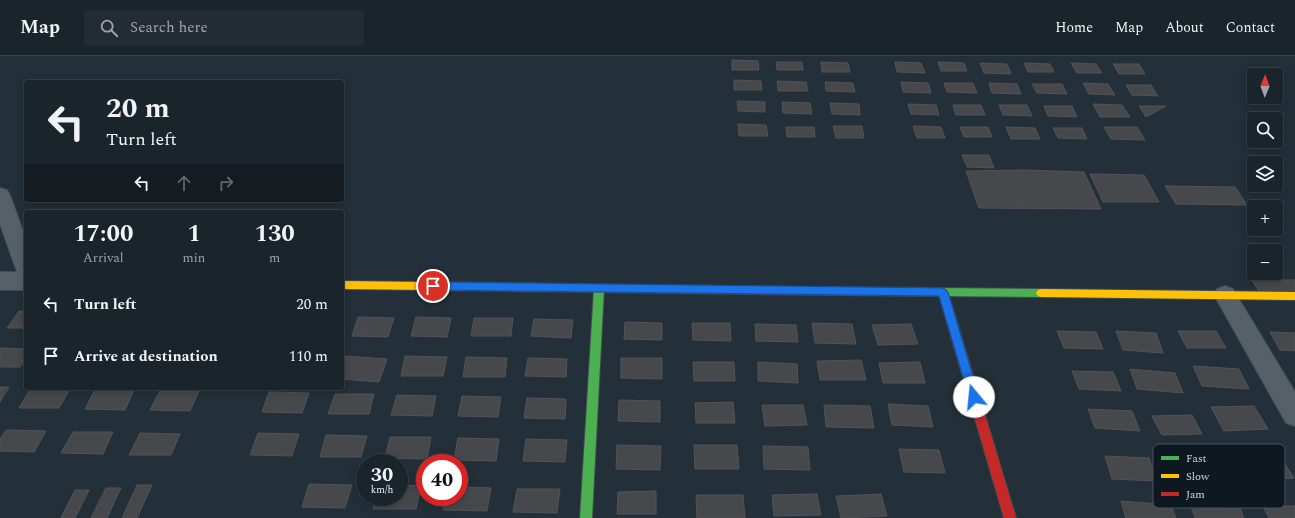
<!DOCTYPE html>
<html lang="en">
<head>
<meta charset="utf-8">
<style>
  body { margin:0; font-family:Spectral,serif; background:#232c33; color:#f1f3f6; height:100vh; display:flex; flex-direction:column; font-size:15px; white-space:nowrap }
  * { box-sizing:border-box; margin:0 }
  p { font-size:13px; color:#9fa4a9 }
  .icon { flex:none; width:22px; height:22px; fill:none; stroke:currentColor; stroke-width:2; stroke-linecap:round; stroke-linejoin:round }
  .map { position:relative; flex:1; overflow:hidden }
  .sheet { position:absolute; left:24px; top:154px; width:320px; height:180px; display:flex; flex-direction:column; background:#1a242b; border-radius:4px; box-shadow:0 2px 10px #0003,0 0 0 1px #384147 }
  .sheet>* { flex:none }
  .hud { position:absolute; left:24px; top:24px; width:320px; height:122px; border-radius:4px; box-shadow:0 2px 10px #0003,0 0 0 1px #384147; background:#1a242b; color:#f1f3f6; overflow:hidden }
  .needle { width:26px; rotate:1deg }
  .tools { position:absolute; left:1247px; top:12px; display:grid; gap:8px }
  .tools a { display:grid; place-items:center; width:36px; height:36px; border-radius:4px; background:#1a242b; box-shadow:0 2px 10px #0003,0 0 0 1px #384147; font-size:20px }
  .speed { position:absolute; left:356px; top:398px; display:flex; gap:8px; font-size:20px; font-weight:700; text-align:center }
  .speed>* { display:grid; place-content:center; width:52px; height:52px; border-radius:50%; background:#1a242b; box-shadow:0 2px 10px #0003,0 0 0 1px #384147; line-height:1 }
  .speed small { font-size:10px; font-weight:400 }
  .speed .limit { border:6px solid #d22; background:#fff; color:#111 }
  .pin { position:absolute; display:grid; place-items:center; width:34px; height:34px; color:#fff; margin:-17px; border:2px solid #fff; border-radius:50%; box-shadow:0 1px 4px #0007 }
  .me { position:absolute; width:44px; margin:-22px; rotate:343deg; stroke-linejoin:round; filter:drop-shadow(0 0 3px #0008) }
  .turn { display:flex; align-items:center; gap:14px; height:84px; padding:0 16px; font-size:18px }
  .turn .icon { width:52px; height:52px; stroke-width:2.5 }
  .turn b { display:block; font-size:28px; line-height:34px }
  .lanes { display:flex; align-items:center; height:38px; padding:0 16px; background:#0003; justify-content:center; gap:20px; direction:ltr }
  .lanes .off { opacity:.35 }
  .eta { display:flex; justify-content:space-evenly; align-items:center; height:68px; text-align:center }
  .eta b { font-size:24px; font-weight:700; line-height:28px }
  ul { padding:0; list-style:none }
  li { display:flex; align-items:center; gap:12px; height:52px; padding:0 16px }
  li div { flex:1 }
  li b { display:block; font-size:15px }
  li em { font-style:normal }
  header { display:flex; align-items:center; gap:24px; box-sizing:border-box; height:56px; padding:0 20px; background:#1a242b; border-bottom:1px solid #384147 }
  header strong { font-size:19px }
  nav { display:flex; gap:22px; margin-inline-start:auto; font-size:14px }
  .search { width:280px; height:36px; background:#232c33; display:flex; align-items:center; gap:10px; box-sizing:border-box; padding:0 14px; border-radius:4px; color:#9fa4a9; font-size:15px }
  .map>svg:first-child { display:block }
</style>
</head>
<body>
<header>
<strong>Map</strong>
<div class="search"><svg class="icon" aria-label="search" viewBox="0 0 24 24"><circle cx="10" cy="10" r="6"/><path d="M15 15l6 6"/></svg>Search here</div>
<nav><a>Home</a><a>Map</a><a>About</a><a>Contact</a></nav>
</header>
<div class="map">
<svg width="1295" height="462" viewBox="0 0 1295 462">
  <rect width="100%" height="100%" fill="#233039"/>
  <g fill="#47484b" stroke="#535356">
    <polygon points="732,4 758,5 759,14 732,14"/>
    <polygon points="776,6 802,6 803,14 777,14"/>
    <polygon points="821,6 848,7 850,16 822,16"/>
    <polygon points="895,6 921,7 925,17 897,16"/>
    <polygon points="938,6 964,7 967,15 941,15"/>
    <polygon points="980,7 1007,8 1011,18 984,17"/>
    <polygon points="1024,7 1050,8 1054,16 1028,16"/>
    <polygon points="1071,7 1096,8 1102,17 1077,17"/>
    <polygon points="1113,8 1139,8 1145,18 1119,18"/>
    <polygon points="734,24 761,25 762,34 734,34"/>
    <polygon points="777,25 806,26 808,35 778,35"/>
    <polygon points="825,26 853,27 855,36 826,35"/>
    <polygon points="901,26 928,27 931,37 903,36"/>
    <polygon points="944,27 973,27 977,37 947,36"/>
    <polygon points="989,27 1017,28 1021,38 992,37"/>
    <polygon points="1083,27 1108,28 1115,39 1089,38"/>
    <polygon points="1032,28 1062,28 1067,38 1037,37"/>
    <polygon points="1126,29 1151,29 1158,40 1132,39"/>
    <polygon points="737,45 765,46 765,56 738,55"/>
    <polygon points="782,46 810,47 812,58 783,57"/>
    <polygon points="830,47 859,48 860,59 832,58"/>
    <polygon points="908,48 936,49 939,59 911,58"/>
    <polygon points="1093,48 1122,49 1130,61 1100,61"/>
    <polygon points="953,49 981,49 985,59 956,59"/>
    <polygon points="999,49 1027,49 1032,60 1003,59"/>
    <polygon points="1044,50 1072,50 1077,61 1048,60"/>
    <polygon points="1139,50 1166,50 1146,61"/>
    <polygon points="738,68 766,69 768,80 739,80"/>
    <polygon points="833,70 862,70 864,82 836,82"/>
    <polygon points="913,70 941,71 945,82 917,82"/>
    <polygon points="786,71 814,71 815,81 787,81"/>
    <polygon points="960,71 988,71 992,81 964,81"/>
    <polygon points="1006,71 1035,72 1040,83 1011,83"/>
    <polygon points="1104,71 1137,71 1145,84 1111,83"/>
    <polygon points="1053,72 1082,72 1087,83 1058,82"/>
    <polygon points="962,99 989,99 994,112 967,111"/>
    <polygon points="1024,114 1084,116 1101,153 979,152 966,115"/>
    <polygon points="1090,118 1144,119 1159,146 1103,146"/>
    <polygon points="1165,130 1235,131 1247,149 1176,148"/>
    <polygon points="1252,224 1295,224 1295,237 1260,237"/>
    <polygon points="19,255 26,255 26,272 7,272"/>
    <polygon points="358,261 394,262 388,281 352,280"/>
    <polygon points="416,261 451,262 447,281 411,280"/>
    <polygon points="474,262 513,262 511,280 471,280"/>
    <polygon points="534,263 573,264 571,282 531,280"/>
    <polygon points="625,266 662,267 662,284 624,283"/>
    <polygon points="692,267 730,267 731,285 693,284"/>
    <polygon points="812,267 852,268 856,288 815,287"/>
    <polygon points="755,268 796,269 798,286 756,285"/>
    <polygon points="911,268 918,288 878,289 872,269"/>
    <polygon points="1057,275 1096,276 1103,293 1064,292"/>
    <polygon points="1116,275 1156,277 1163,297 1123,294"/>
    <polygon points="1178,275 1216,275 1226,292 1187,292"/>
    <polygon points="1270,276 1295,277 1295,295 1280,294"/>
    <polygon points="0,292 26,293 26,302 20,311 0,311"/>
    <polygon points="346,300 387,303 379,326 342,323 342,310"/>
    <polygon points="405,300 447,301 443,320 401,320"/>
    <polygon points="466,301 507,302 505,321 463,321"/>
    <polygon points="528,302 567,303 566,321 525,320"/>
    <polygon points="621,302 662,302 662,323 621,322"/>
    <polygon points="861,304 866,324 820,324 817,305"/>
    <polygon points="693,306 734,306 735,325 694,325"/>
    <polygon points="758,306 797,308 798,327 758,325"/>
    <polygon points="920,306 925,327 883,327 879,307"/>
    <polygon points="1193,310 1239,313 1249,333 1202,330"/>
    <polygon points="1130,313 1175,317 1183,337 1137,333"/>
    <polygon points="1072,315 1113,316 1121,335 1079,333"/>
    <polygon points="0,331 9,331 0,346"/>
    <polygon points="31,332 70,333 59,352 19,352"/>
    <polygon points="95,334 134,334 125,354 85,353"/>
    <polygon points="160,335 199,335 190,355 150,354"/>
    <polygon points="269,336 309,337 302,357 262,356"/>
    <polygon points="335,338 374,338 369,358 328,358"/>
    <polygon points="397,339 436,340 432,360 391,359"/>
    <polygon points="462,340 501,341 498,361 458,360"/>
    <polygon points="527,342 566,343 565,363 524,362"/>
    <polygon points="619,344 660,345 660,366 618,365"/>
    <polygon points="733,346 735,367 696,367 695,347"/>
    <polygon points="888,348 928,350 933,371 892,369"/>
    <polygon points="762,349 803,349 807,369 765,370"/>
    <polygon points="824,349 870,350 874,372 826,371"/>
    <polygon points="1254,350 1268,373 1224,375 1211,351"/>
    <polygon points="1088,353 1132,355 1140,375 1095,372"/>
    <polygon points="1192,359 1202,378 1162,379 1152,360"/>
    <polygon points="6,374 46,375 34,396 0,395 0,383"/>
    <polygon points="73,376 113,376 103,398 61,397"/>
    <polygon points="140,377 180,378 171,399 129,399"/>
    <polygon points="258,377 299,378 292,400 250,399"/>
    <polygon points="326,379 367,380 361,401 320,401"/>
    <polygon points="390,381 431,381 427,403 385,402"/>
    <polygon points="458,382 499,383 496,405 454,404"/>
    <polygon points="526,383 567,384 565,406 523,405"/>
    <polygon points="617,389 661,390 660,414 616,413"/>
    <polygon points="694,389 737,389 739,413 695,413"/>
    <polygon points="763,390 808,391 810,414 764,413"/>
    <polygon points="899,393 939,394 945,417 904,416"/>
    <polygon points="1278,397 1294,422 1249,425 1235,400"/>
    <polygon points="1105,400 1149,402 1157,425 1112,423"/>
    <polygon points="309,428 352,429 345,452 302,451"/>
    <polygon points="137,429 152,429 137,462 122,462"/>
    <polygon points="399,429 421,430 416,453 373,453 376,441 399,441"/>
    <polygon points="459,431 491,432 487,455 443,454 446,441 459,441"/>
    <polygon points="106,432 121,432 107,462 91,462"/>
    <polygon points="517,433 560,433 557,457 513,456"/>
    <polygon points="75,434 89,434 75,462 61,462"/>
    <polygon points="656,435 656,458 617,458 618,436"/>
    <polygon points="817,438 821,459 774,460 772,439"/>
    <polygon points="881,438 887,460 841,462 836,440"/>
    <polygon points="696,439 743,439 745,462 697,462"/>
    <polygon points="1121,445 1171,449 1176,462 1126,462"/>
    <polygon points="1263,450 1295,450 1295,462 1269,462"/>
    <polygon points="1191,451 1240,452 1244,462 1195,462"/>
  </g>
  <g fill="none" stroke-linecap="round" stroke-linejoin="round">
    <defs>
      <g id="street">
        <polygon points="0,132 7,134 10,139 26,183 26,234 0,234 0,216 17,216 0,168"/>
        <polygon points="1225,230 1233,233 1295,336 1295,370 1286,367 1214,239 1217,233"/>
      </g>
      <g id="fast">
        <polygon points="599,228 602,229 604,232 592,462 580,462 594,232 596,229"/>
        <polygon points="827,231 1041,233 1044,234 1046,237 1044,240 1041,241 827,239 824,238 822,235 824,232"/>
      </g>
      <g id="slow">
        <polygon points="342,225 582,228 585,229 587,232 585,235 582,236 342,233"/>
        <polygon points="1041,233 1295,236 1295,244 1041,241 1038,240 1036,237 1038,234"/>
      </g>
      <g id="jam">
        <polygon points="582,228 827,231 830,232 832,235 830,238 827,239 582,236 579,235 577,232 579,229"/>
        <polygon points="943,232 946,233 948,236 1016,462 1004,462 938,236 940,233"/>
      </g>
    </defs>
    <use href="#street" stroke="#404b53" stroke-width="2"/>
    <use href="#fast" stroke="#404b53" stroke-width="2"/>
    <use href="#slow" stroke="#404b53" stroke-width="2"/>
    <use href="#jam" stroke="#404b53" stroke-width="2"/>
    <use href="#street" fill="#566067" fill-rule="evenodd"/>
    <use href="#fast" fill="#4caf50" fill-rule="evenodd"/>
    <use href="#slow" fill="#ffc107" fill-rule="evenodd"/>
    <use href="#jam" fill="#c62828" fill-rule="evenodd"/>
  </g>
  <polygon fill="#1a73e8" stroke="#114b97" points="433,226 943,232 948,236 979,341 978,345 974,346 971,345 969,341 939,240 433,234 428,230"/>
  <rect x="1153" y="388" width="132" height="64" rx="6" fill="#0e1820" stroke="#47535c" stroke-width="1"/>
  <rect x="1161" y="400" width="18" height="4" fill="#4caf50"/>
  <rect x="1161" y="418" width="18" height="4" fill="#ffc107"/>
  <rect x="1161" y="436" width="18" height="4" fill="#c62828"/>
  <g font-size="11" fill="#cddce7">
    <text x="1186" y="406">Fast</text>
    <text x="1186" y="424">Slow</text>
    <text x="1186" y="442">Jam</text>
  </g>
</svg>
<div class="tools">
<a><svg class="needle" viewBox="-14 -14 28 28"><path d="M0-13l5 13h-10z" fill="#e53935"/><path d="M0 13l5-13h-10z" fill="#9fa4a9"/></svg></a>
<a><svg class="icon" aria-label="search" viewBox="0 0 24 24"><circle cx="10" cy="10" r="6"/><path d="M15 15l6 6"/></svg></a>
<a><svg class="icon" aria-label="layers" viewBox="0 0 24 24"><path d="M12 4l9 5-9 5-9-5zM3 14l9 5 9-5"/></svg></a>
<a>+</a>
<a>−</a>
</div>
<div class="speed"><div>30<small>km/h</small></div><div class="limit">40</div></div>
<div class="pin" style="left:433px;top:230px;background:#d93025"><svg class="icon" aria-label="arrive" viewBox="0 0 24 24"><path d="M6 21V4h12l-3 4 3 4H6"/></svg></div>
<svg class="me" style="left:974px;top:341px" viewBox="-20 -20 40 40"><circle r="19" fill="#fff"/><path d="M0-13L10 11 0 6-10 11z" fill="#1a73e8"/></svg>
<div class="hud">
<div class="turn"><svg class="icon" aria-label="left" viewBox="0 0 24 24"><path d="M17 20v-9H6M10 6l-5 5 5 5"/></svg><div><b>20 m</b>Turn left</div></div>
<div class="lanes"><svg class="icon" aria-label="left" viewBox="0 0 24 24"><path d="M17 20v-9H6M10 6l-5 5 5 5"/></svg><svg class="icon off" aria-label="ahead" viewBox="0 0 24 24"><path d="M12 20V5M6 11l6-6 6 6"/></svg><svg class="icon off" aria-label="right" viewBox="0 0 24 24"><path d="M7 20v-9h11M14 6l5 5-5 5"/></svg></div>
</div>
<section class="sheet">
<div class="eta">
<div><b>17:00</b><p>Arrival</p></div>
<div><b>1</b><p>min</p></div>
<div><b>130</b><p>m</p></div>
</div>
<ul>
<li><svg class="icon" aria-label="left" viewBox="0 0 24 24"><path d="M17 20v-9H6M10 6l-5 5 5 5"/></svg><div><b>Turn left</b></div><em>20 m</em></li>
<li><svg class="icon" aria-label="arrive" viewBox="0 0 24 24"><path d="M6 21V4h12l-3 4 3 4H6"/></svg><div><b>Arrive at destination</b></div><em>110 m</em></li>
</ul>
</section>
</div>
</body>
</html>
